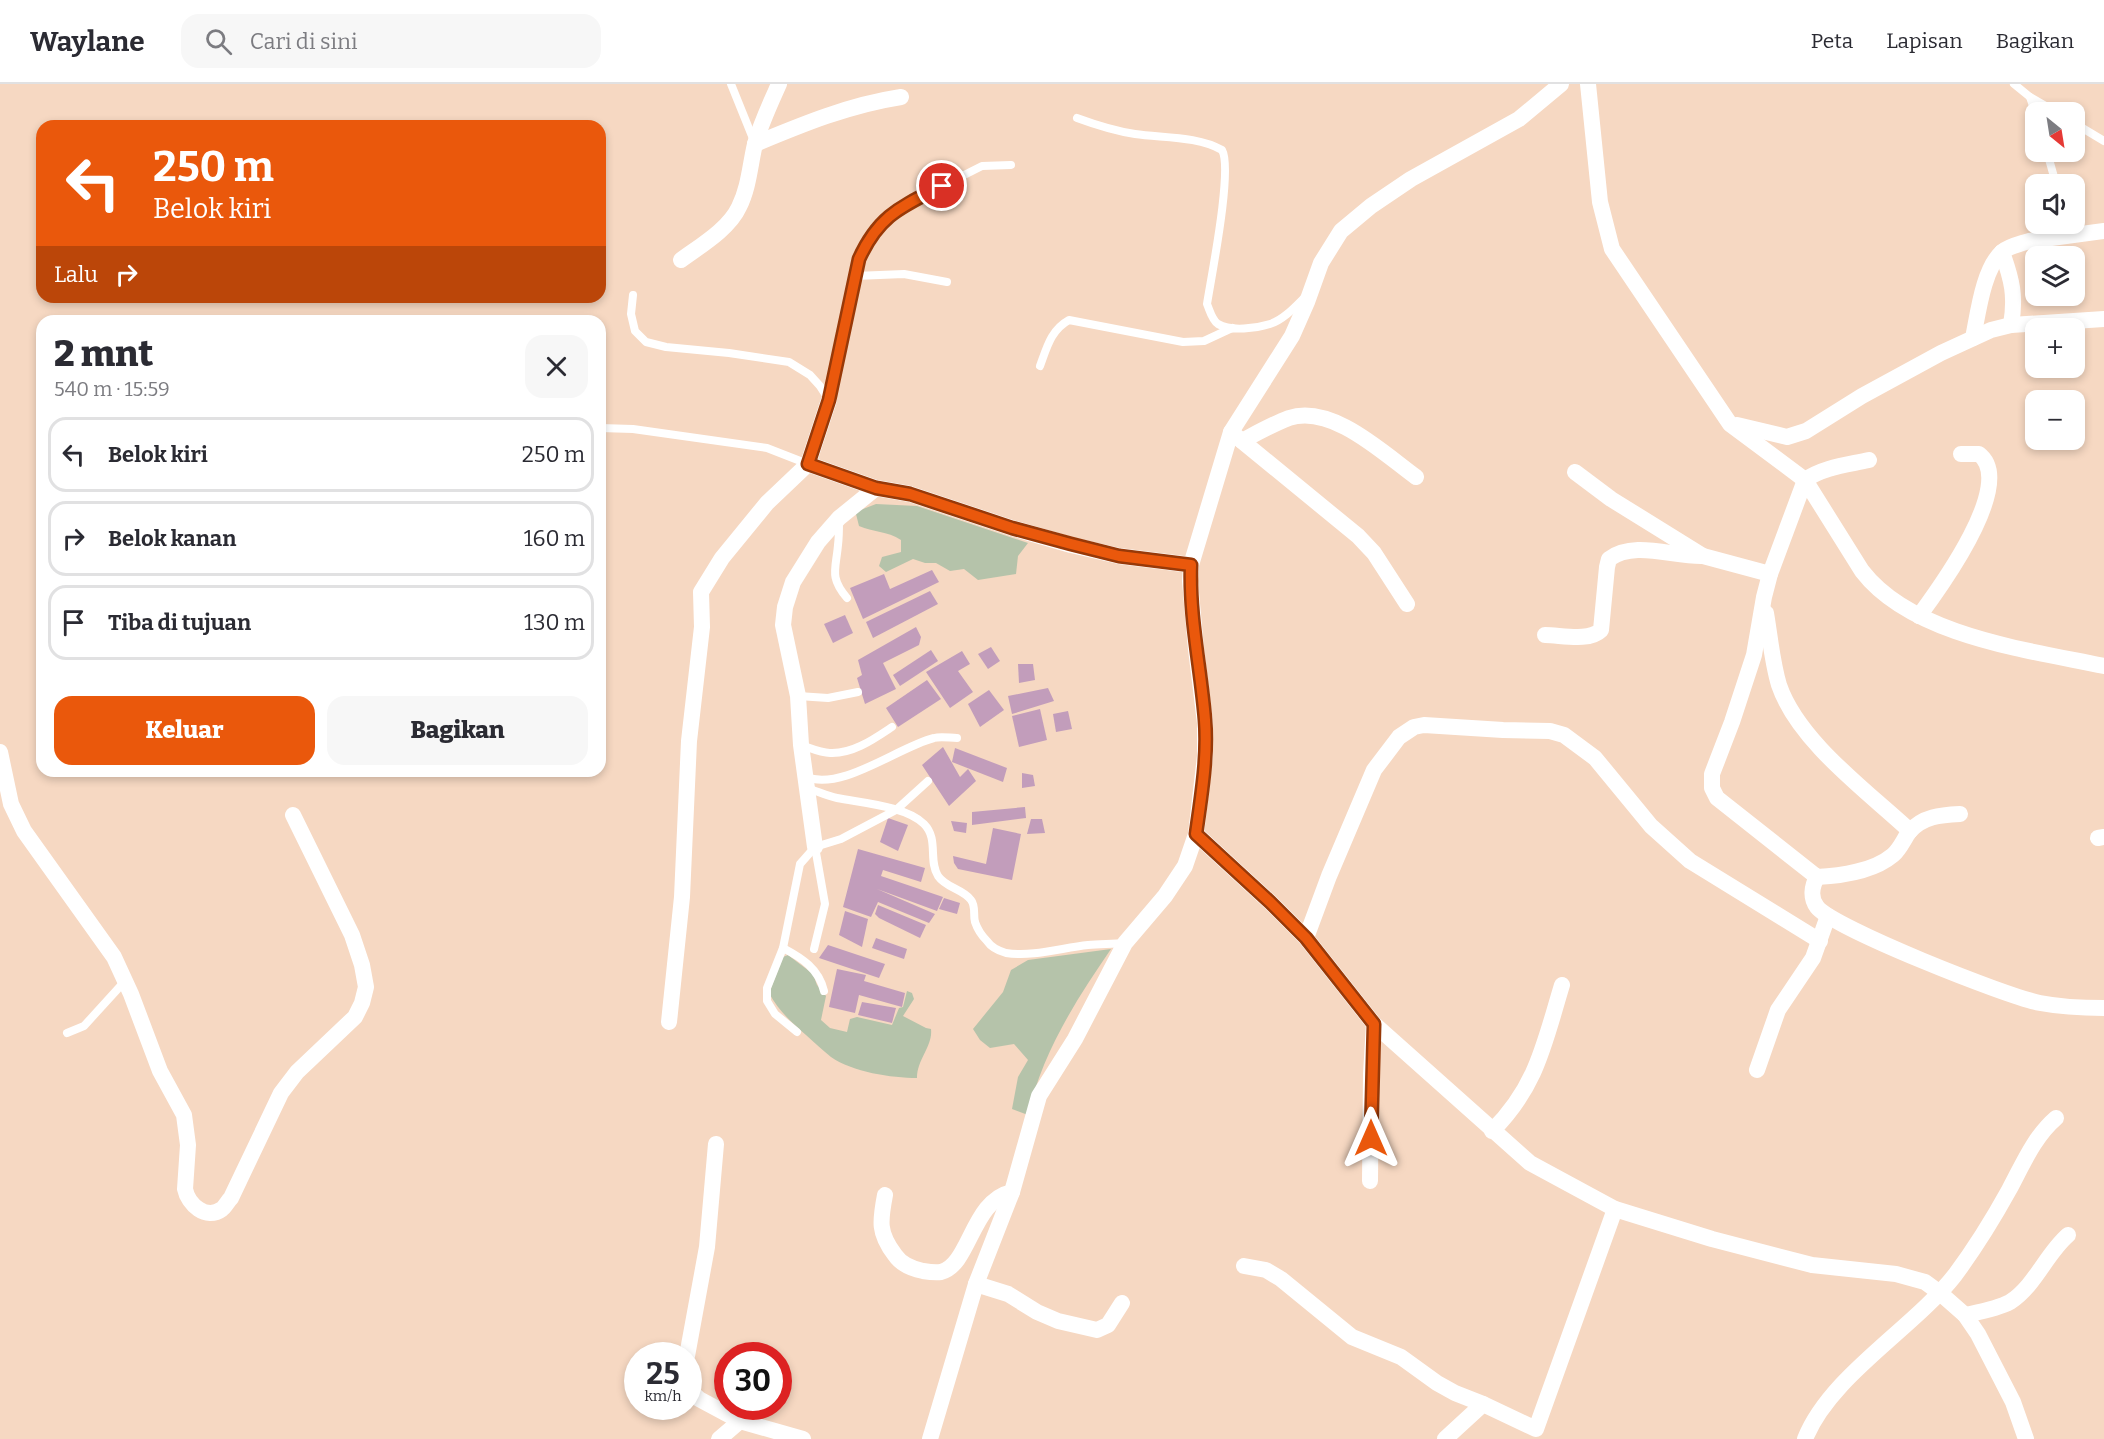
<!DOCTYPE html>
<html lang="id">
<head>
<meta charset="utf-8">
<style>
  body { margin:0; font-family:Bitter,serif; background:#f7f7f7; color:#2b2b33; height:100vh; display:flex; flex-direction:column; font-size:22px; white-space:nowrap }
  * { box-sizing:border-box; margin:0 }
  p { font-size:20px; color:#7c7c81 }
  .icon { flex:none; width:33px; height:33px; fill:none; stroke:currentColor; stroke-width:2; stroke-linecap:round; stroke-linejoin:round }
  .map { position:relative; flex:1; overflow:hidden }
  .drawer { position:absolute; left:36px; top:231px; width:570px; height:462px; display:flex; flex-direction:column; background:#fff; border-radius:18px; box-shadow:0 3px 9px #0003 }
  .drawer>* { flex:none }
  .banner { position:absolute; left:36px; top:36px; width:570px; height:183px; border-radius:18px; box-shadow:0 3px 9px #0003; background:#ea580c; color:#fff; overflow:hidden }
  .needle { width:39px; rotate:150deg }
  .tools { position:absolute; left:2025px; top:18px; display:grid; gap:12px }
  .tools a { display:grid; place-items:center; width:60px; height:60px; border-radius:12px; background:#fff; box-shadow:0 3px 9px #0003; font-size:30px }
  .speed { position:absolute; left:624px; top:1258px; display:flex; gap:12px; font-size:30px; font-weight:700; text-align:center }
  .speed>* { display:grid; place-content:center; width:78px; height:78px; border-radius:50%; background:#fff; box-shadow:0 3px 9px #0003; line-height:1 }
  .speed small { font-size:15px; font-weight:400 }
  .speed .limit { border:9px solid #d22; background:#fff; color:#111 }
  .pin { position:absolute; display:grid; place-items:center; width:51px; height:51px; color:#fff; margin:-26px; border:3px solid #fff; border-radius:50%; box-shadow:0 2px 6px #0007 }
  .me { position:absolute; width:66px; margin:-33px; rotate:0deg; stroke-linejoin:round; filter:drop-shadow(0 0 4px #0008) }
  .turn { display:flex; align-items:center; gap:21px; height:126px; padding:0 18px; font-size:27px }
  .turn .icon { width:78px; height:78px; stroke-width:2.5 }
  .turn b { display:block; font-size:42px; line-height:51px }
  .then { display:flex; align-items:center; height:57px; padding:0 18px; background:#0003; gap:12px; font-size:22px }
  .round { display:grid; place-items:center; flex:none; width:63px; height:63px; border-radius:18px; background:#f7f7f7 }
  .summary { display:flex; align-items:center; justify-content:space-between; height:102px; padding:0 18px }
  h1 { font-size:36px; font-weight:800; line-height:45px }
  .action { display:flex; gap:12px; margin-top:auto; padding:12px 18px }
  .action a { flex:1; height:69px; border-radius:18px; background:#ea580c; color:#fff; font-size:24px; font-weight:800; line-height:69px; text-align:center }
  .action a+a { background:#f7f7f7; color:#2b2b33 }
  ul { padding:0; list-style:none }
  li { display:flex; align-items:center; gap:18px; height:75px; margin:0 12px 9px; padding:0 6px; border:3px solid #e1e1e2; border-radius:18px }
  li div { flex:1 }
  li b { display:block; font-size:22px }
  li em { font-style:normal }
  header { display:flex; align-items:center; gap:36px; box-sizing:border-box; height:84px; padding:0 30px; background:#fff; border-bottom:2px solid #e1e1e2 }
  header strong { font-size:28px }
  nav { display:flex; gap:33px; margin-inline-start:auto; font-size:21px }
  .search { width:420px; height:54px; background:#f7f7f7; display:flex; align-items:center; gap:15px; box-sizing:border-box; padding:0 21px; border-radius:18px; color:#7c7c81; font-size:22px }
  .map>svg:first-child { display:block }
</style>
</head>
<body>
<header>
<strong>Waylane</strong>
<div class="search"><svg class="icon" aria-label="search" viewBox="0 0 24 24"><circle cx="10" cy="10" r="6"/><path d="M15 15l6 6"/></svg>Cari di sini</div>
<nav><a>Peta</a><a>Lapisan</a><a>Bagikan</a></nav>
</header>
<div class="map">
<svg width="2104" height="1355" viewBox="0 0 2104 1355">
  <rect width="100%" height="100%" fill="#f6d8c2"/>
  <g fill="#b5c3aa">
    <path d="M 876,420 L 917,422 L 1028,459 L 1018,472 L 1016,490 L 978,496 L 964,485 L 950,487 L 936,479 L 925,479 L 913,475 L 886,488 L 879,482 L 882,473 L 901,468 L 901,456 C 887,447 873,448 859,442 L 856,430 L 858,427 Z"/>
    <path d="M 1111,865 C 1076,916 1042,969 1028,1031 L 1012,1025 L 1018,993 L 1028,976 L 1014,960 L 990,964 L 980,956 L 973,945 L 1003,908 L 1011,886 L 1028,876 Z"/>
    <path d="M 788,871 L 813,890 L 817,901 L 826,912 L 821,936 L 830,944 L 847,948 L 850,935 L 857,933 L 892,941 L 899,924 L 903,923 L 907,907 L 912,909 L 914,915 L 903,932 L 926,944 L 931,945 C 933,962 917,975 917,994 C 892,994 852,988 831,973 C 822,966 814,958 806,951 C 792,939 778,926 769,909 L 783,873 Z"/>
  </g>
  <g fill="#c29dbb">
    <polygon points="932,486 939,498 863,535 850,504 884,490 890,505"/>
    <polygon points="930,507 938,520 873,554 866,538"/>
    <polygon points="845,531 853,549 833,559 824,540"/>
    <polygon points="916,543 921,553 919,561 883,579 896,605 865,620 857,594 862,591 858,576"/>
    <polygon points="991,563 1000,577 988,585 978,570"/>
    <polygon points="931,566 938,577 900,602 893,591"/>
    <polygon points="962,567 970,580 958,587 973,608 950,624 926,588"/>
    <polygon points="1018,580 1033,580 1035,596 1019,599"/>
    <polygon points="927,596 941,615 898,643 886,624"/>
    <polygon points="1048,604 1054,617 1012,630 1008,612"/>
    <polygon points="989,606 1004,626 980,643 968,620"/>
    <polygon points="1040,625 1047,656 1019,663 1012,632"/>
    <polygon points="1068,627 1072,645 1056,648 1053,630"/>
    <polygon points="943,663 960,693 968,685 976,697 949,722 922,681"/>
    <polygon points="955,664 1007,684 1003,698 952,678"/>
    <polygon points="1022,689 1033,691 1035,702 1022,704"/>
    <polygon points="1025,723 1026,734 972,741 972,728"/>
    <polygon points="888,734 908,741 898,767 880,758"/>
    <polygon points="1031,735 1042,735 1045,749 1027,750"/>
    <polygon points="951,737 967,739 966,749 954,747"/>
    <polygon points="993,744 1021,750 1012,796 958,785 954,779 953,772 986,780"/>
    <polygon points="858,765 925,784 921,798 883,786 881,792 943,813 937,827 877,805 935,830 929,839 878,818 871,833 843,823"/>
    <polygon points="944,814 960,819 957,830 939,825"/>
    <polygon points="878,821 926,841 920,854 879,834 875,830"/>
    <polygon points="845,827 868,835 862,863 839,851"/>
    <polygon points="876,854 907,865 904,875 872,864"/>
    <polygon points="828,861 885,880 879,894 819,874"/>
    <polygon points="837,885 866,891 864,897 905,909 902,923 859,911 855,929 829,923"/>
    <polygon points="862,918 896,924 892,939 858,931"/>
  </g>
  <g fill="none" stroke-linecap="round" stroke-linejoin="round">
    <g stroke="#fff" stroke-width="8">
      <polyline points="731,0 754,57"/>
      <polyline points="2014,0 2030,13 2036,31"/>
      <polyline points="2030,13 2056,28"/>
      <path d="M 1077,34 C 1096,41 1115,47 1135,50 C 1163,54 1198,52 1222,66 C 1233,85 1211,194 1207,220 C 1210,227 1212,236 1218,240 C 1231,248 1257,244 1270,240 C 1283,236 1295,223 1304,214"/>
      <polyline points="2074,39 2104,57"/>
      <polyline points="2047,68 2056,100"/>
      <polyline points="2055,154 2059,140"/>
      <polyline points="855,192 904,190 947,198"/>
      <polyline points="633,211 631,230 635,247 646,258 666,263 729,269 789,278 810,291 820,302 829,316"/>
      <path d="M 1040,282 C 1047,263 1051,246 1069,236 L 1183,258 L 1204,257 L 1232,244"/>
      <polyline points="829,316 859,175 868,155 886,135 899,124 982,82 1011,81"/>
      <polyline points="600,344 633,345 767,364 808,380"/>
      <path d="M 839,437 C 839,445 839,453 838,461 C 836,485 829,493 847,514"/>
      <polyline points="798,612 828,614 858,608"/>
      <path d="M 801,661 C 810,664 821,669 830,669 C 853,670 874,655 892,643"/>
      <path d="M 806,693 C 843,707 898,663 934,654 C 941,652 950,654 957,654"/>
      <path d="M 807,704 C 817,707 827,712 837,714 C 862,719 906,722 924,740 C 939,755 928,776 938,792 C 946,804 963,805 971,816 C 976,822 973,831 975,838 C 977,844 982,852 987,857 C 991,863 999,867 1006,869 C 1033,873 1061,864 1088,861 C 1100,860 1112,860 1124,859"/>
      <path d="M 783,864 C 802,874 819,885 824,907"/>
      <polyline points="814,865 825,820 815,763"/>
      <polyline points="797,948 775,930 767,917 767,904 783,864 800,780 815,763 841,755 896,726 928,697"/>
      <polyline points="67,949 84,942 125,897"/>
    </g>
    <g stroke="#fff" stroke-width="16">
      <path d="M 1588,0 L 1600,118 L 1612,165 L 1730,340 L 1805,396 L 1862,487 C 1912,552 2028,566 2104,582"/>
      <path d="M 755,60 C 803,40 849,21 901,13"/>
      <path d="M 2002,168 C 2012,196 2016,212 2011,241"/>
      <path d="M 681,176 C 700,162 729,145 739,123 C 749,103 750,81 755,60 C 761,39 770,20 779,0"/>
      <path d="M 1973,254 C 1978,230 1983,185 2002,168 C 2009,162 2020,160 2029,157 L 2104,147"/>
      <polyline points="829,316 808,380 876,404 910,410 1012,444 1071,461 1119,472 1191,481"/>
      <polyline points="1737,341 1787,353 1806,347 1862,312 1941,269 1991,246 2011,241 2104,235"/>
      <polyline points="1231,348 1358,452 1374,469 1407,520"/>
      <path d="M 1242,357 C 1257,349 1273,340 1289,334 C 1332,320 1383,369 1416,393"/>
      <path d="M 1869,376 C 1847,381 1824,383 1805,396 L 1770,490 L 1764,513 L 1754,571 L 1732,638 L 1712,690 L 1712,704 L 1717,714 L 1817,793 C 1841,792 1874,787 1893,771 C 1900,765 1904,755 1909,748 C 1923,732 1941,731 1960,730"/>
      <polyline points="1575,388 1611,415 1703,472 1770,490"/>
      <path d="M 1766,529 C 1770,552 1772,578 1779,601 C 1798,657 1867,707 1910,747"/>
      <path d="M 1919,532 C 1939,505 2017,399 1979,370 L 1961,370"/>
      <path d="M 1545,551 C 1561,551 1589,558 1601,546 L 1607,483 L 1609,475 C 1634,456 1673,473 1703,472"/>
      <path d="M 0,668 L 11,720 L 24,747 L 114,873 L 131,910 L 160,987 L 184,1031 L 188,1061 L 185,1105 C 188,1120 206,1137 222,1125 C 225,1123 228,1117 231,1114 L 281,1009 L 297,988 L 355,933 L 362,919 L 366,903 L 362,881 L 352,851 L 293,731"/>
      <polyline points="1196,750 1270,818 1306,854 1374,940 1530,1079 1615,1125 1712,1155 1812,1181 1896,1190 1925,1198 1940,1209 1965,1231 1978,1250 2013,1318 2026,1355"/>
      <polyline points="2098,754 2104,753"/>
      <polyline points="815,763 801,661 798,612 783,541 785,523 793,498 818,458 839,434 876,404"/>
      <path d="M 1817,793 C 1812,802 1810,814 1817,823 C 1833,844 2008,913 2040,919 C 2061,923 2083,924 2104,924"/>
      <polyline points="1306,854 1329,792 1374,686 1399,653 1414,643 1424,641 1503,646 1550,647 1564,651 1595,674 1651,742 1690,777 1820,857"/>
      <polyline points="669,938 682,813 689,657 702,543 701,508 722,474 767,419 808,380"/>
      <polyline points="1757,986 1778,926 1813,874 1828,832"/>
      <path d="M 1492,1047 C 1537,1002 1544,960 1562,901"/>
      <polyline points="1370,1097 1371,990 1374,940"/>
      <path d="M 885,1111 C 880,1137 878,1149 895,1171 C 901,1180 913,1185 923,1187 C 929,1188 935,1189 941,1188 C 970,1181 972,1116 1012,1108"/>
      <polyline points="1244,1182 1266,1186 1281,1195 1352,1253 1401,1273 1437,1299 1455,1309 1483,1320"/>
      <polyline points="976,1200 1008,1210 1037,1228 1058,1237 1097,1246 1108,1241 1122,1219"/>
      <path d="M 1965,1231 C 1979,1228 1997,1225 2010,1218 C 2035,1202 2046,1170 2068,1151"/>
      <polyline points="687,1272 707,1163 716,1060"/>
      <polyline points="688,1305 699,1315 740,1337"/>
      <polyline points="719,1355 740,1337 803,1355"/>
      <polyline points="930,1355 976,1200 1012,1108 1039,1012 1075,955 1125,859 1165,812 1185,782 1196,750 1205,672 1205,639 1196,565 1190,497 1191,481 1231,348 1292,252 1307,218 1321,179 1341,147 1371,122 1411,95 1519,35 1561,0"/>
      <polyline points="1445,1355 1483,1320 1536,1345 1615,1125"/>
      <path d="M 1805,1355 C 1830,1292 1913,1245 1955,1191 C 1975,1164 1993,1135 2009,1106 C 2023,1080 2034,1053 2056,1034"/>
    </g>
  </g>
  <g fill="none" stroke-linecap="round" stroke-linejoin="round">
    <defs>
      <path id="route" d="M 942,102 C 901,123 879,131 859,175 L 829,316 L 808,380 L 876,404 L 910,410 L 1012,444 L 1071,460 L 1119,472 L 1191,481 C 1189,533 1201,585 1205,636 C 1208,674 1201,713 1196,750 L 1270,818 L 1306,854 L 1374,940 L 1371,1054"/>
    </defs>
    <use href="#route" stroke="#983908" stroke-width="15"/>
    <use href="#route" stroke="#ea580c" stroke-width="10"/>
  </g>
</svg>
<div class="tools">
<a><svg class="needle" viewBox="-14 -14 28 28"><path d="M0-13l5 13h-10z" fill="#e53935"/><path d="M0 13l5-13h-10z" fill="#7c7c81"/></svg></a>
<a><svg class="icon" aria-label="sound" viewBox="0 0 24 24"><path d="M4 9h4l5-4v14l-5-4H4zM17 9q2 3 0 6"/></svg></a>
<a><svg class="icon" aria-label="layers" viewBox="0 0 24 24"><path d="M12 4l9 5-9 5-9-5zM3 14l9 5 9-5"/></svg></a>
<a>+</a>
<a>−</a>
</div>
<div class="speed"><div>25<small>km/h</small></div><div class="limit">30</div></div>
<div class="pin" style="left:942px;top:102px;background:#d93025"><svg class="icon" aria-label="arrive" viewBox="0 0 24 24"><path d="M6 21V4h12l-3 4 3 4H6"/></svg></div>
<svg class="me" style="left:1371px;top:1054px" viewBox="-20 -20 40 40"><path d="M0-17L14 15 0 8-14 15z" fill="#ea580c" stroke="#fff" stroke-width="4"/></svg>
<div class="banner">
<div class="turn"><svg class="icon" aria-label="left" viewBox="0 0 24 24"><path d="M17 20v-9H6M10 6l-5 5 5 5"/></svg><div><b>250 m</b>Belok kiri</div></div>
<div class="then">Lalu<svg class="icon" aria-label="right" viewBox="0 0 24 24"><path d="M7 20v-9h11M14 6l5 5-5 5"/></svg></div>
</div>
<section class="drawer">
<div class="summary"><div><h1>2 mnt</h1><p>540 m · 15:59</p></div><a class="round"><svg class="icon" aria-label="close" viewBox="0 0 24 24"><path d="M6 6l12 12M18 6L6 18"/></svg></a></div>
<ul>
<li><svg class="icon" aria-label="left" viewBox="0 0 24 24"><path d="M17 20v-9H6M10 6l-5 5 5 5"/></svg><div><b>Belok kiri</b></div><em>250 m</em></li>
<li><svg class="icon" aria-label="right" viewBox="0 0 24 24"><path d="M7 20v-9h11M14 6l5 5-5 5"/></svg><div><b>Belok kanan</b></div><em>160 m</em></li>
<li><svg class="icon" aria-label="arrive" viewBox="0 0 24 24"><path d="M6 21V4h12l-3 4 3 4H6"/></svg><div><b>Tiba di tujuan</b></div><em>130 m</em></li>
</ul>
<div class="action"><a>Keluar</a><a>Bagikan</a></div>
</section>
</div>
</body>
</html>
